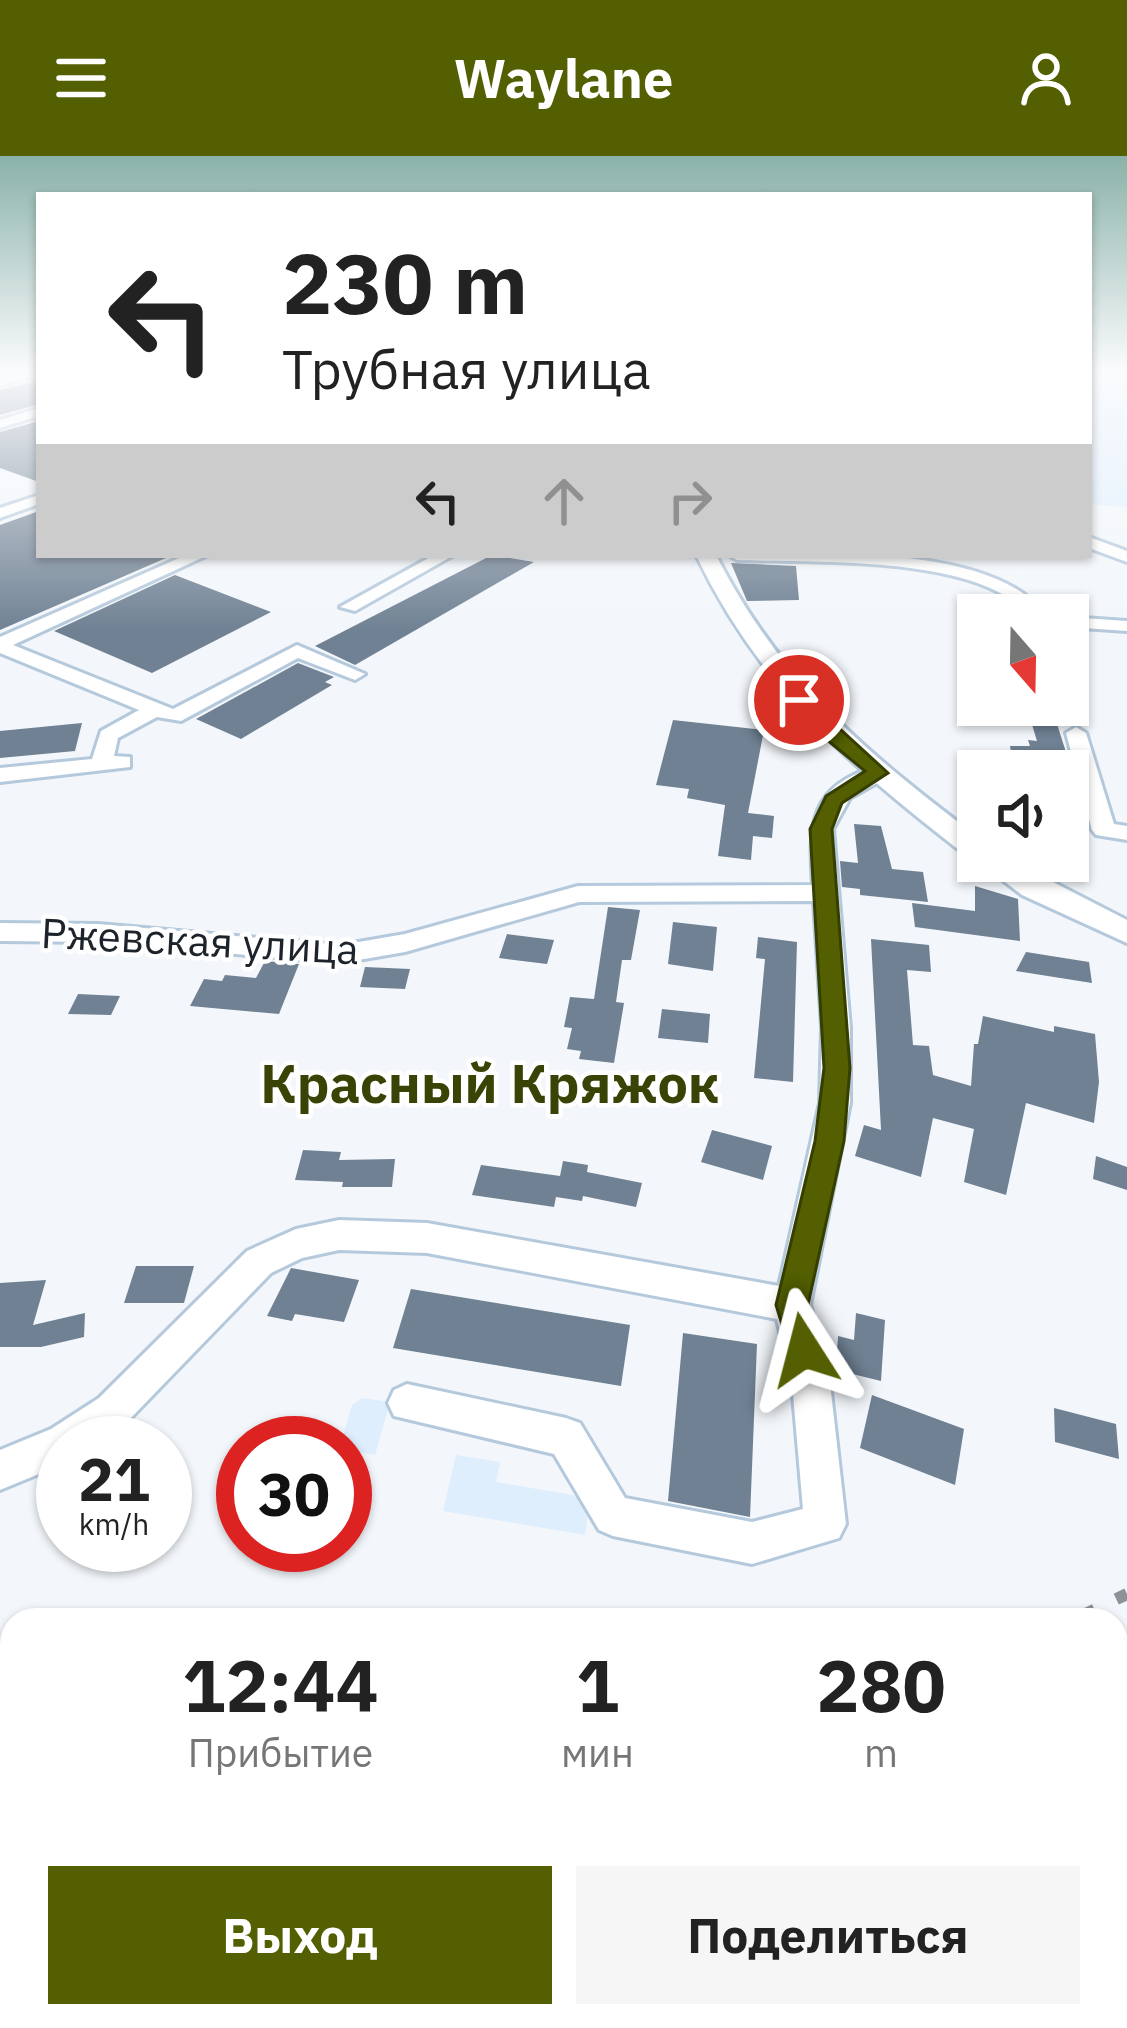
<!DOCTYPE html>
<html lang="ru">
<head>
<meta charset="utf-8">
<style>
  body { margin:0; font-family:"IBM Plex Sans",sans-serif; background:#f6f6f6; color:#222; height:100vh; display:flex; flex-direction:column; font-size:45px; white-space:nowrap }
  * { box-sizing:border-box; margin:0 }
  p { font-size:39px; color:#767676 }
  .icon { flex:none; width:66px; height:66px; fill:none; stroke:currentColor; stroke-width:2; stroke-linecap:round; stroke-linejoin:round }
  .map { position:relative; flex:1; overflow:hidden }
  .details { position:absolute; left:0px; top:1452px; width:1128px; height:420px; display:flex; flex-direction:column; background:#fff; border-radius:36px 36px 0 0; box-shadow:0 3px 9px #0004 }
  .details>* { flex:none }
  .guide { position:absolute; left:36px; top:36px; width:1056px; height:366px; border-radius:0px; box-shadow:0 3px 9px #0004; background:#fff; color:#222; overflow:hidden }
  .needle { width:78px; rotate:160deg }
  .tools { position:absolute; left:957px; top:438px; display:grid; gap:24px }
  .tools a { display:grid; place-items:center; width:132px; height:132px; border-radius:0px; background:#fff; box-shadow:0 3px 9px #0004; font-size:60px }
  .speed { position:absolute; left:36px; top:1260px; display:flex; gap:24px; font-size:60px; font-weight:700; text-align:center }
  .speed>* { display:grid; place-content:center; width:156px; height:156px; border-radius:50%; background:#fff; box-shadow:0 3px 9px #0004; line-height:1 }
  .speed small { font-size:30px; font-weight:400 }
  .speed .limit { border:18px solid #d22; background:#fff; color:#111 }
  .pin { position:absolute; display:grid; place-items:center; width:102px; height:102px; color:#fff; margin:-51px; border:6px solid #fff; border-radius:50%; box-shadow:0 3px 12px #0007 }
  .me { position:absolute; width:132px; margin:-66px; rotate:351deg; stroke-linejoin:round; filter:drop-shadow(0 0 9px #0008) }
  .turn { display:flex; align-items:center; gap:42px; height:252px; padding:0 48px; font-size:54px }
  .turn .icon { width:156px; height:156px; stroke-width:2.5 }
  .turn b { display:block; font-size:84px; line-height:102px }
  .lanes { display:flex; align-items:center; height:114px; padding:0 48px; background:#0003; justify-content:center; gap:60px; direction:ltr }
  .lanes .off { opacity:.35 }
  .eta { display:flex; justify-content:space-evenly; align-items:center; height:204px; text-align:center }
  .eta b { font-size:72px; font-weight:800; line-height:84px }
  .action { display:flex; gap:24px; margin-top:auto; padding:24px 48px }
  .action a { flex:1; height:138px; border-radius:0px; background:#535f00; color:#fff; font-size:48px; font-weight:800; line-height:138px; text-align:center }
  .action a+a { background:#f6f6f6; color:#222 }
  header { display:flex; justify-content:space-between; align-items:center; height:156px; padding:0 48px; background:#535f00; color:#fff; font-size:54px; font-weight:800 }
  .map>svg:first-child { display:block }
</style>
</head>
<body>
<header><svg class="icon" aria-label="menu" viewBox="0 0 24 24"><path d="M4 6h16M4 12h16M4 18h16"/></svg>Waylane<svg class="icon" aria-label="person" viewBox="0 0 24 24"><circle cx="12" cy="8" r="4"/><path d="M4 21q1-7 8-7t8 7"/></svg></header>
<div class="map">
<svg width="1127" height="1872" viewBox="0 0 1127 1872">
  <rect width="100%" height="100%" fill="#f3f7fb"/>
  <g fill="#deeefd">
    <polygon points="1089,213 1127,213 1127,351 1089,348"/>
    <polygon points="362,1242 390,1246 375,1299 345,1294 341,1287 352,1249"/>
    <polygon points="456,1299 500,1306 496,1326 590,1342 585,1379 443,1355"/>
  </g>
  <polygon fill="#9eaf4b" points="1127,1587 1127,1872 490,1872 498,1860 1116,1860 1116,1592"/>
  <g fill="#6f8193">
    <polygon points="39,224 39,248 0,259 0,234"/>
    <polygon points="39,265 39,326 0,312 0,276"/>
    <polygon points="39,355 39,399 173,399 0,474 0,369"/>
    <polygon points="492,399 534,406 355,509 315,490"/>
    <polygon points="731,407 796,410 799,444 747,445"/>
    <polygon points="175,419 271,456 152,517 54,475"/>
    <polygon points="298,507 334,521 325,526 332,529 241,583 196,563"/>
    <polygon points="1026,549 1051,549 1072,615 1014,615 1010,590 1030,590 1028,584 1037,585"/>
    <polygon points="673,564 764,574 748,657 774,660 772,682 753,680 751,704 718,700 725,649 687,642 689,633 656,629"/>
    <polygon points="82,567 75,595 0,602 0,575"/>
    <polygon points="854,668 881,670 892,713 923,716 928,746 860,739 860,733 842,731 840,705 858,707"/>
    <polygon points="975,730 1018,743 1020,785 915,771 912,747 975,755"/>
    <polygon points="608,751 640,754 631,804 622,804 616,846 624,847 614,907 579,903 581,895 567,893 572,872 564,871 570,841 594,843"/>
    <polygon points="673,766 717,771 713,815 668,808"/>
    <polygon points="507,778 554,784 547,808 499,802"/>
    <polygon points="758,781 797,786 793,926 754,922 765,803 756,802"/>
    <polygon points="871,783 929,789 931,816 907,814 913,889 929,890 933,919 971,930 974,888 978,888 983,860 1054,876 1054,870 1095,878 1099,926 1094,967 1026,947 1006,1039 964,1026 974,973 933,962 921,1021 855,1000 864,969 881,974"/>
    <polygon points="1026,796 1089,806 1092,827 1016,815"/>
    <polygon points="265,805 299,808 279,858 190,850 204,823 222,825 225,819 256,822"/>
    <polygon points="365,811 410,813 405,833 360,831"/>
    <polygon points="78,838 120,840 111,859 68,858"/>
    <polygon points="662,853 710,858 708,887 658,882"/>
    <polygon points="712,974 772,990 763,1024 701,1006"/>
    <polygon points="303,994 341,996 339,1004 395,1003 392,1031 342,1031 343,1026 295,1024"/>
    <polygon points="1096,1000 1127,1011 1127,1034 1093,1023"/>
    <polygon points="563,1005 588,1009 587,1016 642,1027 636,1051 583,1040 582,1045 556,1041 554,1051 472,1039 481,1009 560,1020"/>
    <polygon points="136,1110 194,1110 184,1147 124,1147"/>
    <polygon points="291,1112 359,1124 344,1166 295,1158 292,1165 267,1160"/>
    <polygon points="46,1124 33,1169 85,1157 84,1181 41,1191 0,1191 0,1127"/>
    <polygon points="411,1133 630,1169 621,1230 393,1192"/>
    <polygon points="856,1157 885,1164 881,1225 836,1214 838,1180 854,1184"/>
    <polygon points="683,1177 757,1188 750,1361 668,1345"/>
    <polygon points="872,1239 964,1273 955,1329 860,1292"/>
    <polygon points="1054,1252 1116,1268 1119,1303 1055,1286"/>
  </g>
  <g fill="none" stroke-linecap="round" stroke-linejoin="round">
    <defs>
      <g id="minor">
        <polygon points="39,213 39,219 0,230 0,222"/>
        <polygon points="39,252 39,260 0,272 0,264"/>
        <polygon points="39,339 39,348 0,362 0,352"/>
        <polygon points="1089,381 1127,395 1127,406 1089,392"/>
        <polygon points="186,399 208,399 13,489 173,553 297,489 365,518 355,524 298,502 181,565 157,561 118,582 114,600 130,601 130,611 0,626 0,612 92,603 101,575 139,554 0,497 0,481"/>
        <polygon points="434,399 454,399 355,455 340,451"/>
        <path d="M 729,399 C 815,399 990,385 1046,459 L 1028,459 C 979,398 811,407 737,404 Z"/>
        <polygon points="1068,461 1127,465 1127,475 1068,471"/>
        <polygon points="1076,571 1086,577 1114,668 1127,670 1127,684 1096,679 1092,674 1066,577"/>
        <path d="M 878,610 L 886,612 L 886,622 L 850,642 L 833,673 L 850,872 L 850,947 L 810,1149 L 830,1227 L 846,1368 L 839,1382 L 752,1408 L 613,1380 L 599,1374 L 554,1298 L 394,1260 L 388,1247 L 394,1234 L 407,1228 L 566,1262 L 580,1267 L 625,1342 L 752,1366 L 803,1353 L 792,1227 L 777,1163 L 427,1097 L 339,1094 L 302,1102 L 271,1117 L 125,1268 L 99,1287 L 63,1287 L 63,1308 L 0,1334 L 0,1294 L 51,1273 L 99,1242 L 247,1095 L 296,1073 L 339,1064 L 427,1067 L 779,1130 L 820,947 L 822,872 L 814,745 L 579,746 L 405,796 L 341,807 L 98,786 L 0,785 L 0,767 L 98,768 L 341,789 L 405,778 L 578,730 L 813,729 C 809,668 809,630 878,610 Z"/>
        <polygon points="12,1821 12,1860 34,1860 28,1872 0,1872 0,1826"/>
        <polygon points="127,1860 183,1860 178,1872 122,1872"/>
      </g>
      <g id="major">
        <path d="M 696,399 L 716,399 C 780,525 867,598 978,681 L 978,704 L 968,701 C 852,611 761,534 696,399 Z"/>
        <polygon points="978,705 1012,705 1127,764 1127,787 1022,739"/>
      </g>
    </defs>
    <use href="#minor" stroke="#b5c9dc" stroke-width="6"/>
    <use href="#major" stroke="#b5c9dc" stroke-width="6"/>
    <use href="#minor" fill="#fff" fill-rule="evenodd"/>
    <use href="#major" fill="#fff" fill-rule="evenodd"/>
    <g stroke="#8c9297" stroke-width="12" stroke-dasharray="24 24" stroke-linecap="butt">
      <polyline points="1073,1464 1127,1438"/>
      <polyline points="0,1549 12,1550"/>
    </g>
  </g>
  <linearGradient id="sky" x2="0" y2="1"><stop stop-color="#8ab2a9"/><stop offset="0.45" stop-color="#fafbfd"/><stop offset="1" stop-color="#fafbfd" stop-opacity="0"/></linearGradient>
  <rect width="1127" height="475" fill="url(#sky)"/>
  <polygon fill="#535f00" stroke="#363e00" stroke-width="3" points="792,541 805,541 888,617 842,647 832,673 850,912 844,985 808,1149 821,1194 816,1205 804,1210 793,1205 776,1149 815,985 824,912 810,673 826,640 865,615 810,570 789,544"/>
  <g text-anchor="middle" stroke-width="9" stroke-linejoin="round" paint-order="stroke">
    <g font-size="42" fill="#1c232a" stroke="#fff">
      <text transform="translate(200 785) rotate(3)" y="15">Ржевская улица</text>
    </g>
    <g font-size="54" font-weight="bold" fill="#3a4306" stroke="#fff">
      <text x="490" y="947">Красный Кряжок</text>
    </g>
  </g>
</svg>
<div class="tools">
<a><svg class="needle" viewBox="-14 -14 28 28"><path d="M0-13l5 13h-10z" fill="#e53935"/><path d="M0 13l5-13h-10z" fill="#767676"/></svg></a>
<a><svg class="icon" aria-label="sound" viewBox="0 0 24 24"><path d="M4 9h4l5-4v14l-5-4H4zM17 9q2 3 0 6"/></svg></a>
</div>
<div class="speed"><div>21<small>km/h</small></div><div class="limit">30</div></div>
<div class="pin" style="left:799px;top:544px;background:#d93025"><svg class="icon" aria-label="arrive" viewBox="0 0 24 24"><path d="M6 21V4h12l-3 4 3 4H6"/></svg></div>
<svg class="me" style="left:804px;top:1194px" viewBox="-20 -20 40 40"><path d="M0-17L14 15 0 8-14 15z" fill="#535f00" stroke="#fff" stroke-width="4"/></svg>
<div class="guide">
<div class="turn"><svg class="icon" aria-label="left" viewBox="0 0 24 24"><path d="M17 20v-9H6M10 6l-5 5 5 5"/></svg><div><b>230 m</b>Трубная улица</div></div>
<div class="lanes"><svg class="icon" aria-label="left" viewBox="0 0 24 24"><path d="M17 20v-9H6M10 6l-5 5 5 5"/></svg><svg class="icon off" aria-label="ahead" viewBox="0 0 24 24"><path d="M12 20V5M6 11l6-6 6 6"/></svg><svg class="icon off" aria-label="right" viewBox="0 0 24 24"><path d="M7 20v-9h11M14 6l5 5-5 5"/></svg></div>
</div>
<section class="details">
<div class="eta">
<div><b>12:44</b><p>Прибытие</p></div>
<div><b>1</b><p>мин</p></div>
<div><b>280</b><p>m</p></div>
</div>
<div class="action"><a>Выход</a><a>Поделиться</a></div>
</section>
</div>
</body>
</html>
